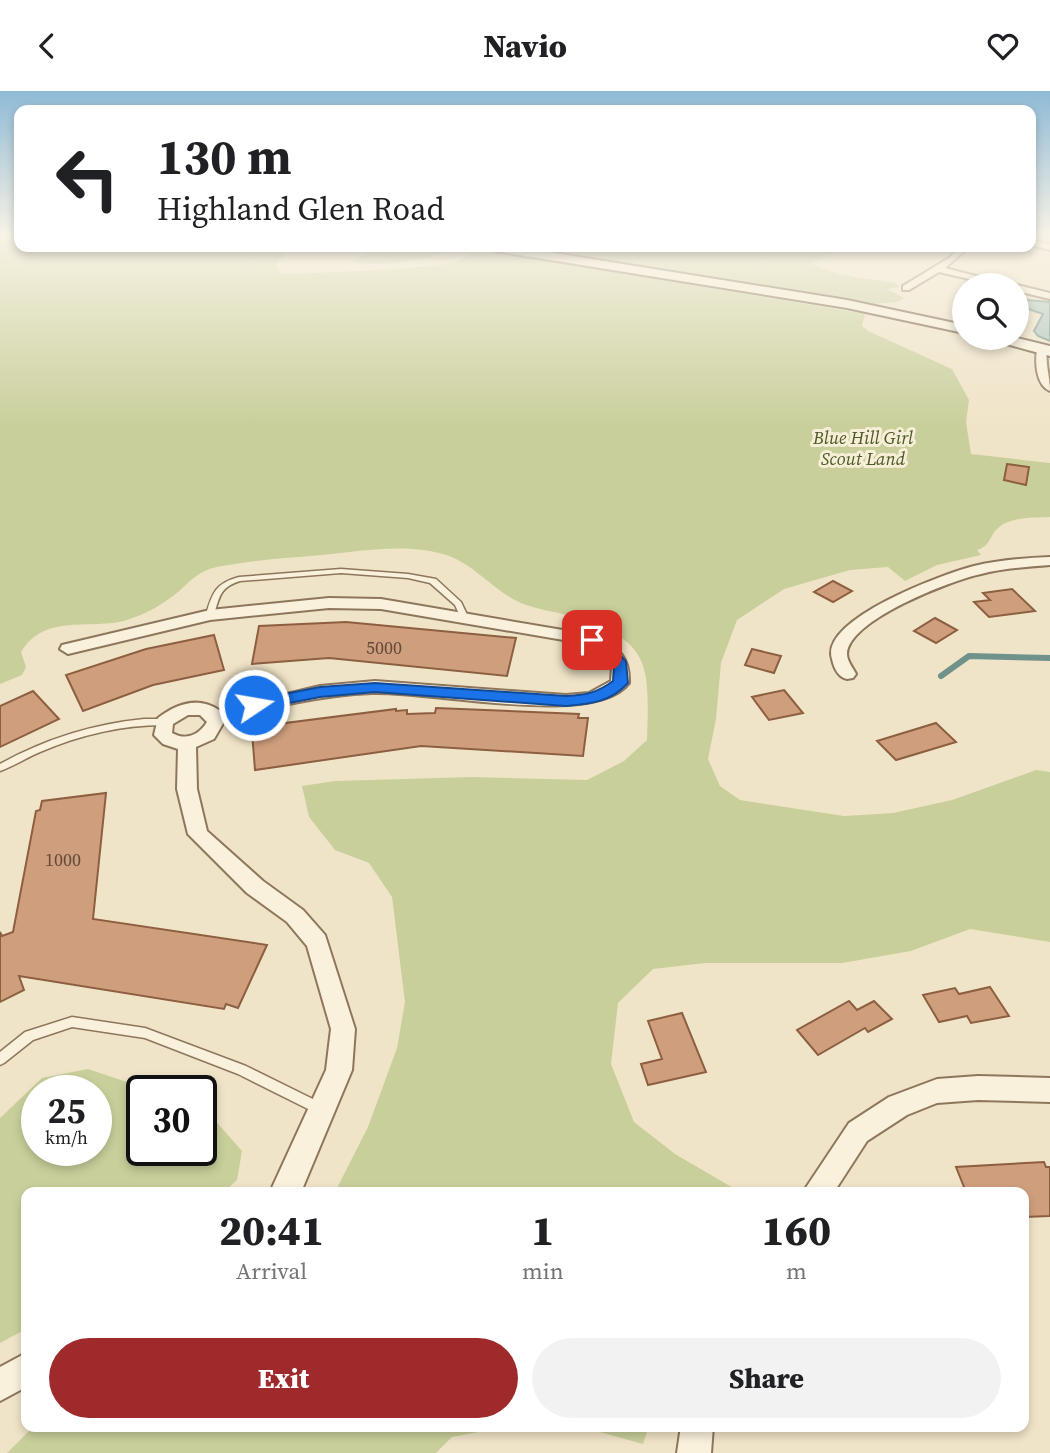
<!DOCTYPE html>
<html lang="en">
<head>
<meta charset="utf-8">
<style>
  body { margin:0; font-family:"Source Serif 4",serif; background:#f2f2f2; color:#202124; height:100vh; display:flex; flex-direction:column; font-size:26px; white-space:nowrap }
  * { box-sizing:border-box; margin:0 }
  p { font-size:23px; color:#757577 }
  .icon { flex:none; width:38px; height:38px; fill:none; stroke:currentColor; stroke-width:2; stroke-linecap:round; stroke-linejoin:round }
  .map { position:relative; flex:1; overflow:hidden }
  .panel { position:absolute; left:21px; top:1096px; width:1008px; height:245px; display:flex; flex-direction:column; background:#fff; border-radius:14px; box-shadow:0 4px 10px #0003 }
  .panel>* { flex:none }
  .top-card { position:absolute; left:14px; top:14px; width:1022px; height:147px; border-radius:14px; box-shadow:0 4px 10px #0003; background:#fff; color:#202124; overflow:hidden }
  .controls { position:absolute; left:952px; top:182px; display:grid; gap:14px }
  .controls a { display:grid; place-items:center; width:77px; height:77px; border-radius:50%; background:#fff; box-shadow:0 4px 10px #0003; font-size:35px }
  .speed { position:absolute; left:21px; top:984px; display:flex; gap:14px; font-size:35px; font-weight:700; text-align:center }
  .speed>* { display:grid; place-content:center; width:91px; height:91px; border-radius:50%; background:#fff; box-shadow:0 4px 10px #0003; line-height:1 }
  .speed small { font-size:18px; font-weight:400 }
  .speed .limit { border:4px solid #111; border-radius:10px; background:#fff; color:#111 }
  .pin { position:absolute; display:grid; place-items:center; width:60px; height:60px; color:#fff; margin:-30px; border-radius:14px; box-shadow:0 4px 10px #0006 }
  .me { position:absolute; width:77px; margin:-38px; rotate:78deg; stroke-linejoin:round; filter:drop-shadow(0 0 5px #0008) }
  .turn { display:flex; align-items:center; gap:24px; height:147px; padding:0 28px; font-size:32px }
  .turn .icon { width:91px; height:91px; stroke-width:2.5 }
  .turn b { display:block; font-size:49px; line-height:60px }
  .eta { display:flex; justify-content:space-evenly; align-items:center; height:119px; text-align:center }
  .eta b { font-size:42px; font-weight:800; line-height:49px }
  .action { display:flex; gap:14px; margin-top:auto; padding:14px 28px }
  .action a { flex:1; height:80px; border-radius:42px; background:#9e2a2b; color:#fff; font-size:28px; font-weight:800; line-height:80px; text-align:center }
  .action a+a { background:#f2f2f2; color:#202124 }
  header { display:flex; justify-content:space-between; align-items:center; height:91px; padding:0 28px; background:#fff; font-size:32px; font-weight:800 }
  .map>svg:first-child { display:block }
</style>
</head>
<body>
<header><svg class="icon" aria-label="back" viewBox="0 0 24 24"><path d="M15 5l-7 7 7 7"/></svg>Navio<svg class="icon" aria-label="heart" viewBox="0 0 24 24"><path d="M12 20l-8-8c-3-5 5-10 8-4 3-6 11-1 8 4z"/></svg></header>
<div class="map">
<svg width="1050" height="1362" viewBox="0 0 1050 1362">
  <rect width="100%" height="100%" fill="#f0e4c8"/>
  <g fill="#c9cf9b" fill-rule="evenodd">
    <path d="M 0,144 L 19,144 L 19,156 L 291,156 L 276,174 L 280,182 L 294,183 C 347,180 399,180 452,172 C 467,170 467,160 485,158 L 865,223 L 862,235 L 868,240 L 952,278 L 969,309 L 966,331 L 971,363 L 1050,372 L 1050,426 C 1034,427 1008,425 996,439 C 989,447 990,455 977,459 L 981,464 L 937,474 L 905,490 L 888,476 L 850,479 L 784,498 L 737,529 L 721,572 L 716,628 L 708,668 L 720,695 L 740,709 L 844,725 L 893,722 L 952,709 L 1036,679 L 1050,681 L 1050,851 L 970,838 L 911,860 L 842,872 L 705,872 L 653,878 L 618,912 L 611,973 L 634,1031 L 675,1063 L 735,1098 L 735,1101 L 335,1101 L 368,1036 L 397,957 L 405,911 L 392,806 L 369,772 L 335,759 L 309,726 L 302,695 L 335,690 L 472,686 L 587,689 L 624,670 L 647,649 C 649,576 653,550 574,526 C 558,521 539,519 523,513 C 494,501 473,471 443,463 C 405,452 360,460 322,464 C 287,467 251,469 217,476 C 200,479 190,490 178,501 C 162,514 146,523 127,529 C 90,540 46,521 21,561 L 26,576 L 22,584 L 0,593 Z"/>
    <path d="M 368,156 L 454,156 C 437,169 370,178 351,170 L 369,160 Z"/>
    <path d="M 566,156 L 847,156 L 811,172 C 838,186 866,187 895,192 L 900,196 L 887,198 L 904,207 L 897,211 L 873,213 L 576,167 L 560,162 L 561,158 Z"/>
    <path d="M 88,978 L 151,999 L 142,999 L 142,1059 L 201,1059 L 201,1016 L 204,1017 L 242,1060 L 237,1089 L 224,1101 L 26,1101 L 26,1238 L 0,1252 L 0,1027 L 42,987 ZM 37,999 L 96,999 L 96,1059 L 37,1059 Z"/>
    <polygon points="34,1335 509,1335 452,1346 436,1362 7,1362"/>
    <polygon points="578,1335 649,1335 643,1353"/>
  </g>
  <polygon fill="#a9c4bc" stroke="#6f938a" stroke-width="2" points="1017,208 1050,211 1050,250 1038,245 1034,240 1043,223 1017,214"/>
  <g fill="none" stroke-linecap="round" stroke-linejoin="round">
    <polyline stroke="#6f938a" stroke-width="6" points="941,585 969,565 1050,567"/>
  </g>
  <g fill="#cf9f7d" stroke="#8d5f41" stroke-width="2">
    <polygon points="1007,373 1029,376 1026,394 1004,389"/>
    <polygon points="833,490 852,500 833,511 814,501"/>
    <polygon points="1012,498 1035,520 989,526 974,511 990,509 983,502"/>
    <polygon points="935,527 957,539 936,552 914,540"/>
    <polygon points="346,531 516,547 507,585 329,567 252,573 259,535"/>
    <polygon points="214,544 224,579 153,594 83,620 66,584 146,558"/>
    <polygon points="752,558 781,565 774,582 745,574"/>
    <polygon points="784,599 803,622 769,629 752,606"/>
    <polygon points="33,600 59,628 0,656 0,615"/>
    <polygon points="436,617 579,623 578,627 588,627 583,665 421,655 255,679 252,641 262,640 262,635 396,618 396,620 407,619 407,623 435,622"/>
    <polygon points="936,632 956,651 896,669 877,650"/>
    <polygon points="106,702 93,828 267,854 238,917 226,913 224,918 19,885 24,899 0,911 0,841 2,845 13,841 36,720 40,719 42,710"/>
    <polygon points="990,896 1009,925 971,932 967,925 939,931 923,904 955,897 959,903"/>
    <polygon points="849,910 857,919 874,910 892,928 868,941 865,937 818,964 797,939"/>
    <polygon points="682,922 706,981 648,994 641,973 662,968 648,930"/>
    <polygon points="1044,1071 1046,1076 1050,1076 1050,1125 1024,1126 1024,1101 966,1101 956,1076"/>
  </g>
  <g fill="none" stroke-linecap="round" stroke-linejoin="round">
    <defs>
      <g id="lane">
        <path d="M 341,478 L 408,483 L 436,488 L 461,511 L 469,528 L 465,530 L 462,530 L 455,514 L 430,492 L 408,487 L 341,482 L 240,490 C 218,497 220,507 213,526 L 207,526 L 206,524 C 212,502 216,492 239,486 Z"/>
        <path d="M 144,628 L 164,628 L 169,631 L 164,634 C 121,634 80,644 40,661 C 26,667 14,675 0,680 L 0,673 C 45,648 93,633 144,628 Z"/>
        <polygon points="72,926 145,937 246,975 325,1014 327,1018 325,1022 320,1024 238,983 145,947 72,936 33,949 4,972 0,974 0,961 25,941"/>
      </g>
      <g id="street">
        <polygon points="1031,149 1050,153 1050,159 1031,154"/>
        <polygon points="539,156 551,156 526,166 522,163"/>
        <polygon points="960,156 969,156 945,177 1011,194 995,194 939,181 909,199 903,199 903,195 949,167"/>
        <polygon points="1017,194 1050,202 1050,208 1017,200"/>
        <path d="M 1042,255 L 1047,258 C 1045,273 1050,285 1050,300 C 1036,294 1035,272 1037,258 Z"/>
        <path d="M 1050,466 L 1050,474 C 1027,476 1003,477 981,483 C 952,489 848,529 847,563 C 847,570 853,577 856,583 L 853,587 L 847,588 C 838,586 834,577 832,568 C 819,528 946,482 974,475 C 999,469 1025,467 1050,466 Z"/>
        <path d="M 329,507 L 381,508 L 598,545 C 619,558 630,566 629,592 C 595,638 428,599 372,602 C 321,604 273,616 225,629 L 214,648 L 196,656 L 197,698 L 207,740 L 263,790 L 303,819 L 325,844 L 355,938 L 352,979 L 301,1101 L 270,1101 L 326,979 L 331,938 L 307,855 L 287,831 L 247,802 L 188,743 L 177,698 L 178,658 L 163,653 L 154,644 L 158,627 C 176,613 198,605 219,619 L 320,595 L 375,590 L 566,604 L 589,602 L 611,590 L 612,575 L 603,563 L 587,553 L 381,518 L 329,517 L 210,529 L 68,563 L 60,558 L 62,554 L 210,519 ZM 188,624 L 200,624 L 207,631 C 199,644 186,650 172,642 L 173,633 Z"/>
        <polygon points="978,985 1050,987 1050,1011 978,1009 937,1012 907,1024 867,1050 834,1101 803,1101 849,1032 889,1006 937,988"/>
        <polygon points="26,1262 26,1296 0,1310 0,1276"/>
        <polygon points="681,1335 713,1335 711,1362 677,1362"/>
      </g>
      <g id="secondary">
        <polygon points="489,156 517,156 847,209 964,234 964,242 847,217 495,160"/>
        <polygon points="992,247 1017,247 1050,255 1050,265 995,250"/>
      </g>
    </defs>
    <use href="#lane" stroke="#8d765c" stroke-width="3"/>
    <use href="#street" stroke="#8d765c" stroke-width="4"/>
    <use href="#secondary" stroke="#6f573f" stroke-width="4"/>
    <use href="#lane" fill="#faf1dc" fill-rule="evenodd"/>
    <use href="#street" fill="#faf1dc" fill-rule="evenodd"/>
    <use href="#secondary" fill="#faf1dc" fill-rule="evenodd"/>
  </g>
  <linearGradient id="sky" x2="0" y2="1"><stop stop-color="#8fbad6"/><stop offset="0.43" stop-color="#f8f3e6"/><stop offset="1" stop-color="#f8f3e6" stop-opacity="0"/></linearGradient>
  <rect width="1050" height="335" fill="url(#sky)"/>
  <path fill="#1a73e8" stroke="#114b97" stroke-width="2" d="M 592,545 L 614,556 L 626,571 L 628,592 C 611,611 590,613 566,615 L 375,601 L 320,606 L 254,619 L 247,614 L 254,609 L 320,596 L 375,592 L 566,605 C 586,604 597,602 613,590 L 614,575 L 604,562 L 585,549 Z"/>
  <g text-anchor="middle" stroke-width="6" stroke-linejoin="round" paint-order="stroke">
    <g font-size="18" font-style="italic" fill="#4d5a26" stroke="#f7eed8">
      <text x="863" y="353">Blue Hill Girl<tspan x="863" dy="21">Scout Land</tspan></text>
    </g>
    <g font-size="18" fill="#624a37">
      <text x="384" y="563">5000</text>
      <text x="63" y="775">1000</text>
    </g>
  </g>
</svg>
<div class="controls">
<a><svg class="icon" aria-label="search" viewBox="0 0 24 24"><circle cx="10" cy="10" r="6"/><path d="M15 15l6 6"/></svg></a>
</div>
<div class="speed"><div>25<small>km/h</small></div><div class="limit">30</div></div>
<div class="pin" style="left:592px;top:549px;background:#d93025"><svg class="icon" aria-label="arrive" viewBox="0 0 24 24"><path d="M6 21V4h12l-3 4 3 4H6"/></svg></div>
<svg class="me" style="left:254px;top:614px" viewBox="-20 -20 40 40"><circle r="17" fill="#1a73e8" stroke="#fff" stroke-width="3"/><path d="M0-11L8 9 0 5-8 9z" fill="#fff"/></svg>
<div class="top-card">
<div class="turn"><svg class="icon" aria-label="left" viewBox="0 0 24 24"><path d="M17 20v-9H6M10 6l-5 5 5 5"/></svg><div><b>130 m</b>Highland Glen Road</div></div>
</div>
<section class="panel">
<div class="eta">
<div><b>20:41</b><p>Arrival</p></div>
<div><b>1</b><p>min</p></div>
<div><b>160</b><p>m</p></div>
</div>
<div class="action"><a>Exit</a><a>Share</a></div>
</section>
</div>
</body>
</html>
